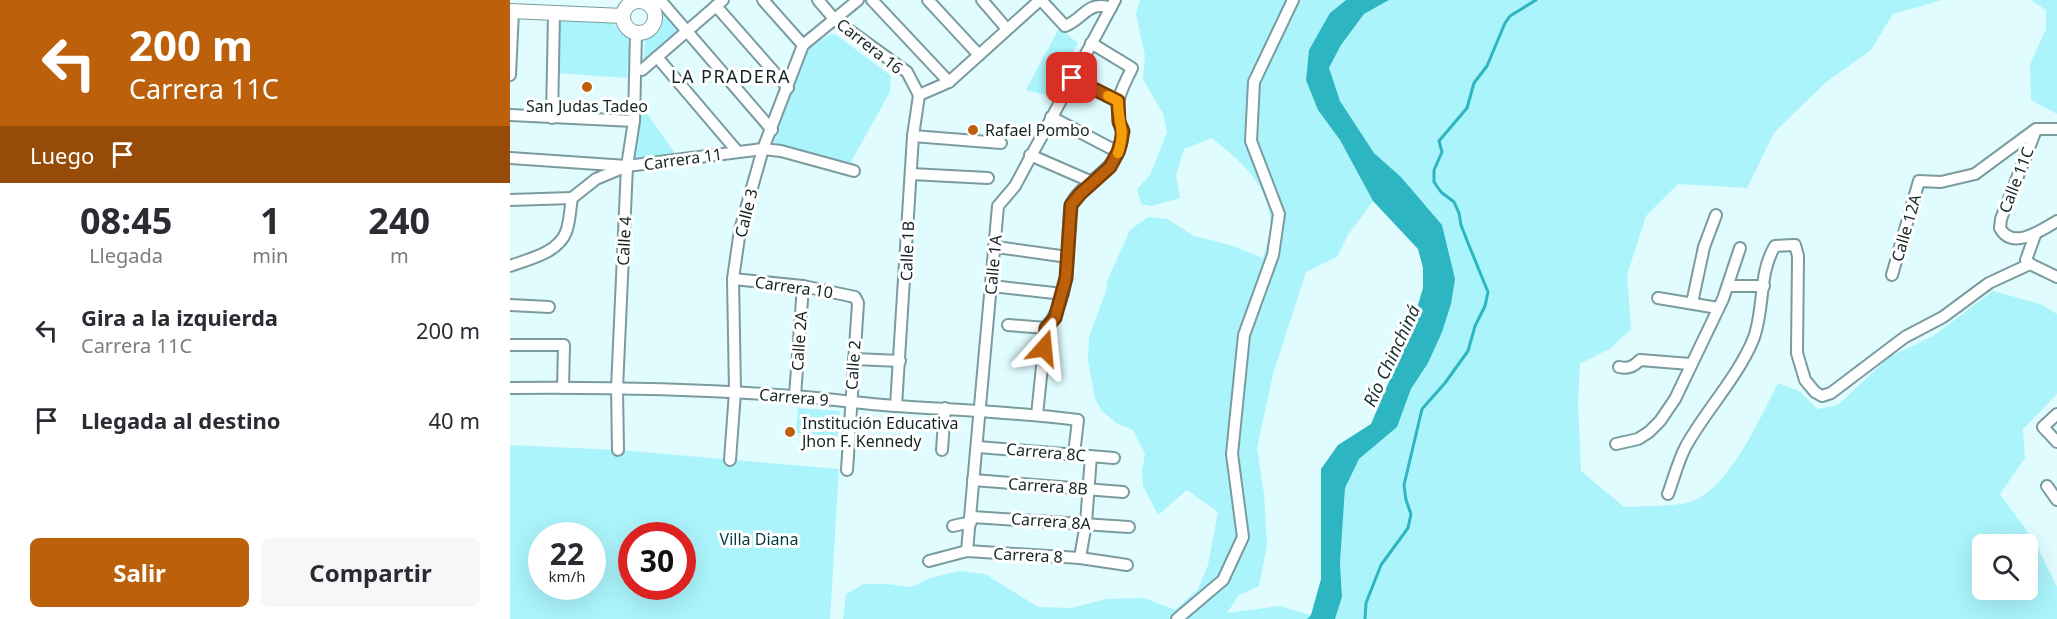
<!DOCTYPE html>
<html lang="es">
<head>
<meta charset="utf-8">
<style>
  body { margin:0; font-family:"Noto Sans",sans-serif; background:#f7f7f7; color:#2b2b33; height:100vh; display:flex; flex-direction:column; font-size:22px; white-space:nowrap }
  * { box-sizing:border-box; margin:0 }
  p { font-size:20px; color:#7c7c81 }
  .icon { flex:none; width:33px; height:33px; fill:none; stroke:currentColor; stroke-width:2; stroke-linecap:round; stroke-linejoin:round }
  .map { position:relative; flex:1; overflow:hidden }
  .drawer { display:flex; flex-direction:column; background:#fff; width:510px }
  .drawer>* { flex:none }
  .guide { background:#bc600b; color:#fff; overflow:hidden }
  .tools { position:absolute; left:1462px; top:534px; display:grid; gap:12px }
  .tools a { display:grid; place-items:center; width:66px; height:66px; border-radius:9px; background:#fff; box-shadow:0 6px 24px #0002; font-size:30px }
  .speed { position:absolute; left:18px; top:522px; display:flex; gap:12px; font-size:30px; font-weight:700; text-align:center }
  .speed>* { display:grid; place-content:center; width:78px; height:78px; border-radius:50%; background:#fff; box-shadow:0 6px 24px #0002; line-height:1 }
  .speed small { font-size:15px; font-weight:400 }
  .speed .limit { border:9px solid #d22; background:#fff; color:#111 }
  .pin { position:absolute; display:grid; place-items:center; width:51px; height:51px; color:#fff; margin:-26px; border-radius:12px; box-shadow:0 3px 9px #0006 }
  .me { position:absolute; width:66px; margin:-33px; rotate:18deg; stroke-linejoin:round; filter:drop-shadow(0 0 4px #0008) }
  .turn { display:flex; align-items:center; gap:21px; height:126px; padding:0 30px; font-size:27px }
  .turn .icon { width:78px; height:78px; stroke-width:2.5 }
  .turn b { display:block; font-size:42px; line-height:51px }
  .then { display:flex; align-items:center; height:57px; padding:0 30px; background:#0003; gap:12px; font-size:22px }
  .eta { display:flex; justify-content:space-evenly; align-items:center; height:102px; text-align:center }
  .eta b { font-size:36px; font-weight:700; line-height:42px }
  .cta { display:flex; gap:12px; margin-top:auto; padding:12px 30px }
  .cta a { flex:1; height:69px; border-radius:9px; background:#bc600b; color:#fff; font-size:24px; font-weight:700; line-height:69px; text-align:center }
  .cta a+a { background:#f7f7f7; color:#2b2b33 }
  ul { padding:0; list-style:none }
  li { display:flex; align-items:center; gap:18px; height:90px; padding:0 30px }
  li div { flex:1 }
  li b { display:block; font-size:22px }
  li em { font-style:normal }
  main { display:flex; flex:1; min-height:0 }
  .map>svg:first-child { display:block }
</style>
</head>
<body>
<main>
<section class="drawer">
<div class="guide">
<div class="turn"><svg class="icon" aria-label="left" viewBox="0 0 24 24"><path d="M17 20v-9H6M10 6l-5 5 5 5"/></svg><div><b>200 m</b>Carrera 11C</div></div>
<div class="then">Luego<svg class="icon" aria-label="arrive" viewBox="0 0 24 24"><path d="M6 21V4h12l-3 4 3 4H6"/></svg></div>
</div>
<div class="eta">
<div><b>08:45</b><p>Llegada</p></div>
<div><b>1</b><p>min</p></div>
<div><b>240</b><p>m</p></div>
</div>
<ul>
<li><svg class="icon" aria-label="left" viewBox="0 0 24 24"><path d="M17 20v-9H6M10 6l-5 5 5 5"/></svg><div><b>Gira a la izquierda</b><p>Carrera 11C</p></div><em>200 m</em></li>
<li><svg class="icon" aria-label="arrive" viewBox="0 0 24 24"><path d="M6 21V4h12l-3 4 3 4H6"/></svg><div><b>Llegada al destino</b></div><em>40 m</em></li>
</ul>
<div class="cta"><a>Salir</a><a>Compartir</a></div>
</section>
<div class="map">
<svg width="1547" height="619" viewBox="0 0 1547 619">
  <rect width="100%" height="100%" fill="#e0fcff"/>
  <g fill="#abf4fb" fill-rule="evenodd">
    <path d="M 630,0 L 836,0 L 820,13 L 808,110 L 830,140 L 863,201 L 838,235 L 827,257 L 796,272 L 763,374 L 747,448 L 754,494 L 757,545 L 749,586 L 729,595 L 717,613 L 770,606 L 801,615 L 797,619 L 333,619 L 336,594 L 354,584 L 377,584 L 401,587 L 423,577 L 450,571 L 475,574 L 528,607 L 561,608 L 597,599 L 634,598 L 665,610 L 688,589 L 698,565 L 708,512 L 677,490 L 648,515 L 633,486 L 632,471 L 635,454 L 623,430 L 606,423 L 591,410 L 585,398 L 578,360 L 579,337 L 596,291 L 597,281 L 620,230 L 638,217 L 657,219 L 684,236 L 723,246 L 753,258 C 755,249 759,240 760,231 C 764,189 732,162 702,138 L 674,149 L 666,175 L 670,198 L 642,206 L 631,204 L 627,189 L 640,175 L 657,132 L 653,114 L 633,79 L 635,56 L 626,14 Z"/>
    <path d="M 879,0 L 1432,0 L 1383,14 L 1361,50 L 1315,83 L 1264,133 L 1237,188 L 1168,184 L 1136,216 L 1117,275 L 1121,329 L 1101,348 L 1070,364 L 1068,402 L 1071,471 L 1114,507 C 1132,506 1168,507 1183,501 C 1221,485 1250,418 1268,383 L 1291,392 L 1307,409 L 1328,405 L 1379,357 L 1423,336 L 1483,291 L 1530,304 L 1547,314 L 1547,394 L 1513,429 L 1515,458 L 1490,494 L 1525,542 L 1547,587 L 1547,619 L 825,619 L 832,597 L 830,563 L 835,488 L 849,459 L 887,427 L 901,389 L 918,363 L 941,304 L 936,246 L 932,225 L 891,177 L 864,153 L 830,101 L 819,69 L 831,45 L 854,14 ZM 1473,544 L 1518,544 L 1518,590 L 1473,590 Z"/>
    <polygon points="1521,0 1547,0 1547,114 1521,100 1520,64 1536,29 1536,10"/>
    <polygon points="153,12 173,31 133,66 135,37 144,30"/>
    <polygon points="49,19 103,23 118,38 119,49 117,78 45,73"/>
    <polygon points="549,28 568,43 539,96 516,90"/>
    <polygon points="321,34 328,36 381,76 380,92 338,167 267,146 261,136 296,48"/>
    <polygon points="128,100 166,155 120,158"/>
    <polygon points="288,408 330,411 328,436 286,433"/>
    <path d="M 0,445 L 108,450 L 329,469 L 320,619 L 0,619 ZM 32,536 L 82,536 L 82,586 L 32,586 ZM 122,536 L 172,536 L 172,586 L 122,586 Z"/>
  </g>
  <polygon fill="#2db5c1" points="836,0 879,0 854,14 831,45 819,68 830,101 864,153 891,177 932,225 945,279 941,304 932,332 918,363 901,389 887,427 849,459 835,488 830,563 832,597 825,619 797,619 801,615 811,579 811,469 828,445 861,424 900,332 913,288 913,268 908,249 863,201 830,140 808,110 796,80 799,50 820,13"/>
  <g fill="none" stroke-linecap="round" stroke-linejoin="round">
    <polyline stroke="#2db5c1" stroke-width="3" points="855,619 856,603 871,565 898,528 901,514 896,500 894,485 912,409 935,383 958,351 965,326 975,306 978,292 958,243 951,225 949,213 944,202 931,192 924,182 924,170 932,152 929,141 957,108 964,83 977,66 995,23 1000,16 1026,0"/>
    <defs>
      <g id="minor">
        <polyline points="150,0 262,130"/>
        <polyline points="253,0 293,45"/>
        <polyline points="308,0 325,20 397,72 409,95"/>
        <polyline points="362,0 439,82"/>
        <polyline points="418,0 469,55"/>
        <polyline points="472,0 497,29"/>
        <path d="M 531,0 L 555,26 C 574,19 577,0 601,8"/>
        <polyline points="206,6 278,88"/>
        <polyline points="147,57 227,151"/>
        <polyline points="132,70 213,0"/>
        <polyline points="0,75 3,11"/>
        <polyline points="563,78 608,101"/>
        <polyline points="409,95 439,82 530,0"/>
        <polyline points="0,115 124,121"/>
        <polyline points="541,117 608,152"/>
        <polyline points="42,118 44,13"/>
        <path d="M 1526,130 L 1491,219 L 1490,228 C 1502,251 1532,230 1547,221"/>
        <polyline points="403,136 491,143"/>
        <polyline points="520,155 582,182"/>
        <polyline points="0,158 117,166 253,149 271,151 344,171"/>
        <polyline points="401,174 478,178"/>
        <polyline points="0,200 62,198"/>
        <polyline points="486,247 558,257"/>
        <polyline points="1520,264 1516,260 1525,235"/>
        <polyline points="1520,264 1547,277"/>
        <path d="M 0,266 C 19,259 48,253 56,232 C 60,222 60,209 62,198 L 86,179 L 110,169"/>
        <polyline points="1382,275 1409,181 1431,182 1465,174 1526,129 1547,129"/>
        <polyline points="223,279 293,286 345,297 348,303 337,470"/>
        <polyline points="482,286 553,294"/>
        <polyline points="1218,286 1254,286"/>
        <polyline points="1148,298 1208,308"/>
        <polyline points="1182,303 1194,247 1206,215"/>
        <polyline points="0,305 39,307"/>
        <polyline points="498,325 536,328"/>
        <polyline points="0,345 54,345 53,388"/>
        <polyline points="344,359 390,361"/>
        <path d="M 1109,367 C 1118,369 1123,367 1130,360 L 1180,364"/>
        <path d="M 0,388 C 94,387 188,389 282,396 C 317,398 351,404 386,406 C 447,410 507,412 568,420 L 564,454"/>
        <polyline points="285,396 293,286"/>
        <polyline points="386,406 403,136 409,95"/>
        <polyline points="1547,414 1533,427 1547,442"/>
        <path d="M 527,415 L 536,328 C 559,301 557,262 559,228 C 560,221 559,212 561,205 C 568,186 599,174 609,151 C 617,132 605,120 608,102 C 610,91 617,79 622,68 L 581,43"/>
        <polyline points="1106,444 1128,439 1139,432 1150,421 1165,399 1213,299 1230,248"/>
        <polyline points="468,447 604,458"/>
        <polyline points="108,450 107,389 117,166 124,121 126,32"/>
        <polyline points="432,450 435,408"/>
        <polyline points="220,460 225,392 223,279 230,230 253,149 293,45 348,0"/>
        <polyline points="463,480 613,492"/>
        <polyline points="1537,486 1547,500"/>
        <path d="M 1158,494 C 1164,478 1168,461 1176,446 C 1196,410 1227,378 1243,340 C 1255,310 1248,273 1265,246 L 1285,245 L 1288,256 L 1287,353 L 1295,380 L 1305,392 L 1312,396 L 1321,393 L 1395,337 L 1433,317 L 1479,283 L 1520,264"/>
        <polyline points="462,517 619,527"/>
        <polyline points="443,526 461,522"/>
        <polyline points="457,551 488,206 505,186 605,0"/>
        <polyline points="570,558 576,523 581,456"/>
        <polyline points="419,561 457,551 570,558 617,565"/>
        <polyline points="667,619 713,580 733,537 722,454 734,335 763,255 769,214 741,141 744,82 783,0"/>
      </g>
      <g id="secondary">
        <circle cx="129" cy="17" r="16"/>
        <polyline points="0,11 113,16"/>
      </g>
    </defs>
    <use href="#minor" stroke="#7a9b9f" stroke-width="14"/>
    <use href="#secondary" stroke="#7a9b9f" stroke-width="16"/>
    <use href="#minor" stroke="#fff" stroke-width="10"/>
    <use href="#secondary" stroke="#fff" stroke-width="14"/>
  </g>
  <g fill="none" stroke-linecap="round" stroke-linejoin="round">
    <defs>
      <polyline id="route" points="534,348 536,328 545,318 556,278 561,205 570,194 600,167 608,152 611,142 613,131 609,122 608,101 562,78"/>
    </defs>
    <use href="#route" stroke="#7a3e07" stroke-width="15"/>
    <use href="#route" stroke="#bc600b" stroke-width="10"/>
    <path stroke="#f59e0b" stroke-width="10" d="M 598,96 L 608,101 C 608,123 616,130 608,153"/>
  </g>
  <g fill="#bc600b" stroke="#fff" stroke-width="2">
    <circle cx="77" cy="87" r="6"/>
    <circle cx="463" cy="130" r="6"/>
    <circle cx="280" cy="432" r="6"/>
  </g>
  <g text-anchor="middle" stroke-width="6" stroke-linejoin="round" paint-order="stroke">
    <g font-size="16" fill="#162425" stroke="#fff">
      <text transform="translate(360 46) rotate(38)" y="6">Carrera 16</text>
      <text transform="translate(173 159) rotate(-8)" y="6">Carrera 11</text>
      <text transform="translate(1506 180) rotate(-69)" y="6">Calle 11C</text>
      <text transform="translate(236 213) rotate(-76)" y="6">Calle 3</text>
      <text transform="translate(1396 228) rotate(-74)" y="6">Calle 12A</text>
      <text transform="translate(114 241) rotate(-87)" y="6">Calle 4</text>
      <text transform="translate(397 251) rotate(-88)" y="6">Calle 1B</text>
      <text transform="translate(483 265) rotate(-85)" y="6">Calle 1A</text>
      <text transform="translate(284 287) rotate(8)" y="6">Carrera 10</text>
      <text transform="translate(289 341) rotate(-86)" y="6">Calle 2A</text>
      <text transform="translate(343 365) rotate(-86)" y="6">Calle 2</text>
      <text transform="translate(284 397) rotate(5)" y="6">Carrera 9</text>
      <text transform="translate(536 452) rotate(5)" y="6">Carrera 8C</text>
      <text transform="translate(538 486) rotate(4)" y="6">Carrera 8B</text>
      <text transform="translate(541 521) rotate(4)" y="6">Carrera 8A</text>
      <text transform="translate(518 555) rotate(3)" y="6">Carrera 8</text>
    </g>
    <g font-size="16" fill="#162425" stroke="#fff" text-anchor="start">
      <text x="77" y="112" text-anchor="middle">San Judas Tadeo</text>
      <text x="475" y="136">Rafael Pombo</text>
      <text x="292" y="429">Institución Educativa<tspan x="292" dy="18">Jhon F. Kennedy</tspan></text>
    </g>
    <g font-size="16" fill="#003d42" stroke="#fff">
      <text x="249" y="545">Villa Diana</text>
    </g>
    <g font-size="18" letter-spacing="1.5" fill="#162425" stroke="#fff">
      <text x="221" y="83">LA PRADERA</text>
    </g>
    <g font-size="18" font-style="italic" fill="#1b3234" stroke="#fff">
      <text transform="translate(882 356) rotate(-65)" y="6">Río Chinchiná</text>
    </g>
  </g>
</svg>
<div class="tools">
<a><svg class="icon" aria-label="search" viewBox="0 0 24 24"><circle cx="10" cy="10" r="6"/><path d="M15 15l6 6"/></svg></a>
</div>
<div class="speed"><div>22<small>km/h</small></div><div class="limit">30</div></div>
<div class="pin" style="left:562px;top:78px;background:#d93025"><svg class="icon" aria-label="arrive" viewBox="0 0 24 24"><path d="M6 21V4h12l-3 4 3 4H6"/></svg></div>
<svg class="me" style="left:534px;top:348px" viewBox="-20 -20 40 40"><path d="M0-17L14 15 0 8-14 15z" fill="#bc600b" stroke="#fff" stroke-width="4"/></svg>
</div>
</main>
</body>
</html>
